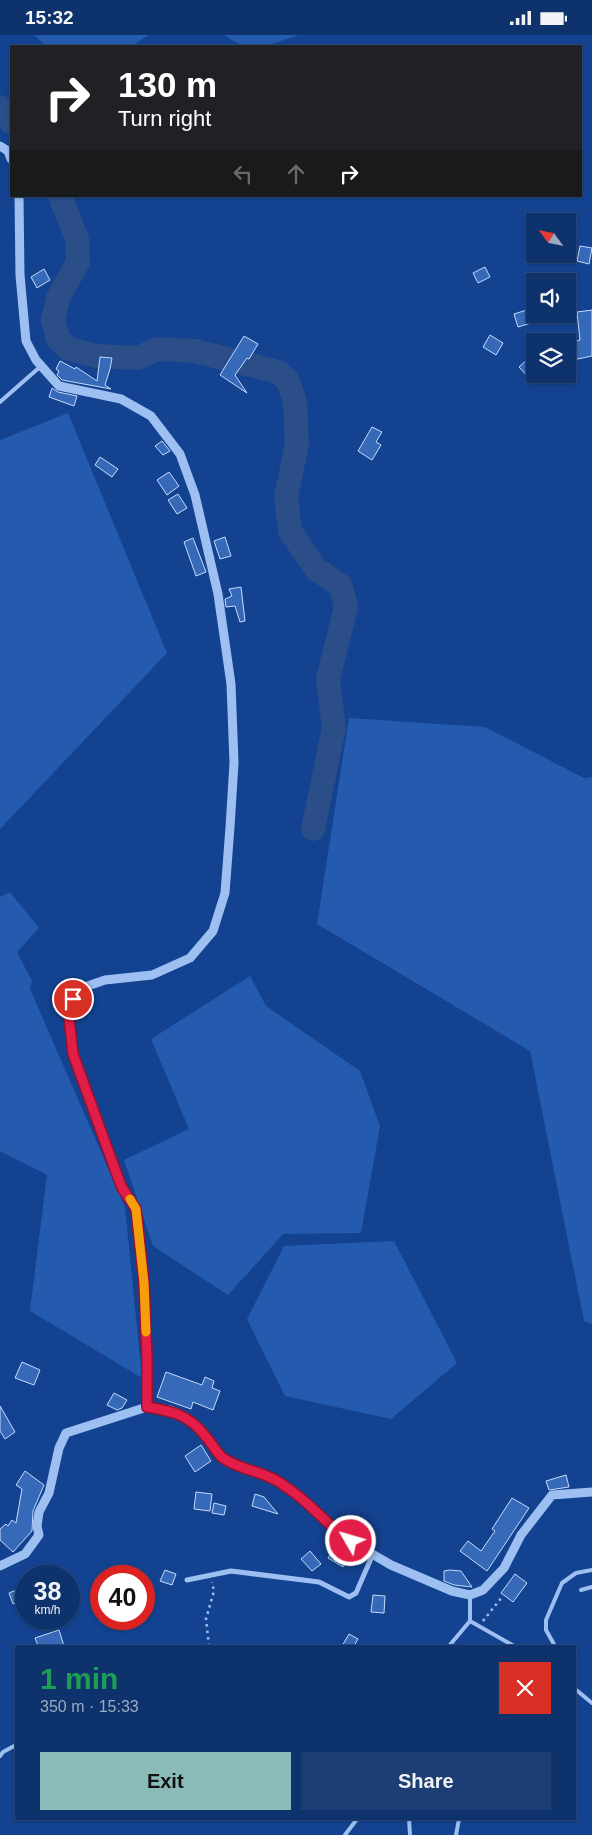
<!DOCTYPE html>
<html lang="en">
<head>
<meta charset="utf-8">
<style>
  body { margin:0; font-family:Arial,sans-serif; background:#1c3e74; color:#f1f3f6; height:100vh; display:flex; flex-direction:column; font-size:19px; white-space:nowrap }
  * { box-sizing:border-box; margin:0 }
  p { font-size:16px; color:#9baac2 }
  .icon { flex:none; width:28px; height:28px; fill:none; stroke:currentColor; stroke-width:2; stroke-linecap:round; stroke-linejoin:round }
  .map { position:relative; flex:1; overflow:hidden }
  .panel { position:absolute; left:15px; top:1610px; width:561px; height:175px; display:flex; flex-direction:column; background:#0e326c; border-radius:0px; box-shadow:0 1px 4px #0004,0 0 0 1px #2e4d7f }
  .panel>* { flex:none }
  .top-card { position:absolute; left:10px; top:10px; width:572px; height:152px; border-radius:0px; box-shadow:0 1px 4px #0004,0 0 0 1px #2e4d7f; background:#202124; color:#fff; overflow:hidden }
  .needle { width:32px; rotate:303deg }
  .controls { position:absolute; left:526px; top:178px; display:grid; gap:10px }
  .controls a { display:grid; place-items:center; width:50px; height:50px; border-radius:0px; background:#0e326c; box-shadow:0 1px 4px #0004,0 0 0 1px #2e4d7f; font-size:25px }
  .speed { position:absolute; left:15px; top:1530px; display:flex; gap:10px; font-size:25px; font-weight:700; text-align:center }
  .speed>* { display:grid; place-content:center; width:65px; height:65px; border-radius:50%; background:#0e326c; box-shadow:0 1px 4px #0004,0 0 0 1px #2e4d7f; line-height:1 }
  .speed small { font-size:12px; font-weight:400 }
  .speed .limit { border:8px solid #d22; background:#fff; color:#111 }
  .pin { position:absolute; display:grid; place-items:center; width:42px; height:42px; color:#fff; margin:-21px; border:2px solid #fff; border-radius:50%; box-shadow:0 1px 5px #0007 }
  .me { position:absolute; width:55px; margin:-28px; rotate:308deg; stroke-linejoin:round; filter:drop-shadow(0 0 4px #0008) }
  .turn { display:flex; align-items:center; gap:18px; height:105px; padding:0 25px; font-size:22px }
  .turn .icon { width:65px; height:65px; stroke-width:2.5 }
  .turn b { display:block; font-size:35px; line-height:42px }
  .lanes { display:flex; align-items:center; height:48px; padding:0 25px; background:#0003; justify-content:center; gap:25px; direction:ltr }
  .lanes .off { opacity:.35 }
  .round { display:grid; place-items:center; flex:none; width:52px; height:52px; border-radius:0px; background:#1c3e74 }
  .head { display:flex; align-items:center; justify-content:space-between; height:85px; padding:0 25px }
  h1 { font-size:30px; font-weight:800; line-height:38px; color:#1e9e55 }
  .primary-button { display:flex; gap:10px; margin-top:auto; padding:10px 25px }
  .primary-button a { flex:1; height:58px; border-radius:0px; background:#8bbbb9; color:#111; font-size:20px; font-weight:800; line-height:58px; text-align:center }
  .primary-button a+a { background:#1c3e74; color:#f1f3f6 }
  .status { display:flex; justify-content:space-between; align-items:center; height:35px; padding:0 25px; background:#0e326c; direction:ltr }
  .status svg { height:14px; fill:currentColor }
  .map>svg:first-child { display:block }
</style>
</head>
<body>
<div class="status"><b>15:32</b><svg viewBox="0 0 49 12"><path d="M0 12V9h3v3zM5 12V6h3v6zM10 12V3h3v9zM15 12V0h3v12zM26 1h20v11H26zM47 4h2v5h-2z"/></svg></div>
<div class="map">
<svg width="592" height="1800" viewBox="0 0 592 1800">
  <rect width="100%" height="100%" fill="#134290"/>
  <g fill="#245baf">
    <polygon points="34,0 149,0 131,11 46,11"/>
    <polygon points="224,0 299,0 266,11 242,11"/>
    <polygon points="68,378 167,618 0,794 0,405"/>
    <polygon points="349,683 485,692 584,743 592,742 592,1289 584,1286 530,1016 317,889"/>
    <polygon points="10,857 39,893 17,917 32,946 30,954 125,1172 142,1343 30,1276 47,1140 0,1116 0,862"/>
    <polygon points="250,941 266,971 360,1036 380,1091 361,1198 283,1199 228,1260 153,1211 124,1125 189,1094 151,1004"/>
    <polygon points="394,1206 457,1328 391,1384 285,1361 247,1284 284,1211"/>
  </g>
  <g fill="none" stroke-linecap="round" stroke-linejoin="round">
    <g stroke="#2b4e88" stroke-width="24">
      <polyline points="0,72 11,87"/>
      <polyline points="60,161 77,204 78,227 58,263 53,285 58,304 69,314 96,321 138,323 157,314 195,316 278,337 288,346 295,367 297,409 286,462 290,496 316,534 341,551 346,572 328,644 334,693 313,794"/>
    </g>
  </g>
  <g fill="#3669b7" stroke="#c5dbfc">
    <polygon points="580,211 592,213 589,229 577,226"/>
    <polygon points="485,232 490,242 478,248 473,238"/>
    <polygon points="44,234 50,245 37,253 31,242"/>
    <polygon points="530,274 534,287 518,292 514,279"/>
    <polygon points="592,275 592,321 568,326 568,308 580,305 577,277"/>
    <polygon points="490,300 503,308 496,320 483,312"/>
    <polygon points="244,301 258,309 249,324 247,323 235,340 247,358 220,340"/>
    <polygon points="100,322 112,323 110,334 105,350 111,354 62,345 57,340 59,336 56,334 60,326 75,334 76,332 97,346"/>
    <polygon points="529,323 535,327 535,339 530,344 519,332"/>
    <polygon points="52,353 58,357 77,361 74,371 49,362"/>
    <polygon points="372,392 382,397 376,407 381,410 372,425 358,416"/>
    <polygon points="162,406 170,416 163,420 155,411"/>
    <polygon points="100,422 118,434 112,442 95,430"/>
    <polygon points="169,437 179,451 167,460 157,445"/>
    <polygon points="178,459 187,473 177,479 168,465"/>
    <polygon points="225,502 231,521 220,524 214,506"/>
    <polygon points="193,503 206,537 196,541 184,507"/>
    <polygon points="241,552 245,586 240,587 235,571 226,572 225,564 232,561 229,554"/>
    <polygon points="22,1327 40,1335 34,1350 15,1343"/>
    <polygon points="166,1337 202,1350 205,1342 214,1346 212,1353 220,1356 213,1375 193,1367 191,1374 157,1362"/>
    <polygon points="114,1358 127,1365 122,1373 117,1375 107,1370"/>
    <polygon points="0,1371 15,1397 5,1404 0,1396"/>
    <polygon points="201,1410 211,1426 195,1437 185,1421"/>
    <polygon points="25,1436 44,1450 33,1476 32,1496 13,1517 0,1505 0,1494 6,1489 8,1491 12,1485 16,1488 22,1454 16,1450"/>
    <polygon points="566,1440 569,1452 549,1455 546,1446"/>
    <polygon points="196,1457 212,1459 210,1476 194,1474"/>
    <polygon points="255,1459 264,1462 278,1479 252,1471"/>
    <polygon points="512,1463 529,1473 487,1536 460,1516 468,1506 481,1516 495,1496 492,1494"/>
    <polygon points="214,1468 226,1471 224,1480 212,1478"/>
    <polygon points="339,1506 362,1520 357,1528 348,1523 343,1532 328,1523"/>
    <polygon points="310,1516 321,1529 312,1536 301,1524"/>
    <polygon points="165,1535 176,1539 172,1550 160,1546"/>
    <polygon points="450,1535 461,1536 472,1552 454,1550 444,1546 444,1536"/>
    <polygon points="515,1539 527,1548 513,1567 501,1558"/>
    <polygon points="26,1551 26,1564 13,1569 9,1558"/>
    <polygon points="373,1560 385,1561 384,1578 371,1577"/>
    <polygon points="59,1595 64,1611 38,1611 35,1603"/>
    <polygon points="349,1599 358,1604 354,1611 342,1611"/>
  </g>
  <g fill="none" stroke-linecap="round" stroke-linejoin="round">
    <g stroke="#9ebff2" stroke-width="2.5" stroke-dasharray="2.5 4" stroke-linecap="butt">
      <polyline points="483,1586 502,1562"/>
      <polyline points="209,1611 206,1584 214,1556 212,1547"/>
    </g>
    <g stroke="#9ebff2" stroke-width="4">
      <polyline points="0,367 41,331"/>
      <polyline points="581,1555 592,1552"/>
      <polyline points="470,1560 470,1586 514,1611"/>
      <polyline points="449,1611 470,1586"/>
      <polyline points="555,1611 546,1595 546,1585 562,1548 576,1538 592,1535"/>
      <polyline points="575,1654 592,1668"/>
      <polyline points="0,1721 3,1717 16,1710"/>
      <polyline points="409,1784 410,1800"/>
      <polyline points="345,1800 357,1784"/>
      <polyline points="456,1800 459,1784"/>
    </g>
    <polyline stroke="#9ebff2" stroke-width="5" points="187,1545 231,1536 319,1547 349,1562 356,1558 373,1519"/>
    <g stroke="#9ebff2" stroke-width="9">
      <polyline points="0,111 8,116 11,124"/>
      <polyline points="19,161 20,240 26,306 36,325 59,351 121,364 151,381 180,419 195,460 218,559 231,649 234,728 230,792 225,858 213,896 190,923 152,940 105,945 79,954 68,974 73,1019 113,1129 122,1153 136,1174 144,1249 147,1323 147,1372"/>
      <polyline points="0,1531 25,1519 39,1500 37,1491 39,1477 49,1458 59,1413 66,1398 147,1372 170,1375 182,1380 199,1392 222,1422 237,1431 270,1442 287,1452 299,1461 339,1499 362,1513 391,1530 452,1556 470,1560 483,1555 504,1533 521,1500 552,1460 592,1457"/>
    </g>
  </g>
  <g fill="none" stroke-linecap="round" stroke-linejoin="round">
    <defs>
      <path id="route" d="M 73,964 L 68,974 L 73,1019 L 113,1129 L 122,1153 L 136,1174 L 144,1248 L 147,1323 L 147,1372 C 172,1376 190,1380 206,1402 C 212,1408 216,1418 223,1423 C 237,1433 254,1435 269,1442 C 275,1444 281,1448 286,1452 C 310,1467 327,1491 351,1506"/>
    </defs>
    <use href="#route" stroke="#92132f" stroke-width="12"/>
    <use href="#route" stroke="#e11d48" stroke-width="9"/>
    <polyline stroke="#f59e0b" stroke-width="9" points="130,1164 136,1174 144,1248 146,1297"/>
  </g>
</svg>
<div class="controls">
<a><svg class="needle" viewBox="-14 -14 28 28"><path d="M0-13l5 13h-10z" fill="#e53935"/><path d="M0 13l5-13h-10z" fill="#9baac2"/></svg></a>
<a><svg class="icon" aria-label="sound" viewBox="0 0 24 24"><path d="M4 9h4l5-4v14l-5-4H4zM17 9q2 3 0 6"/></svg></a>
<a><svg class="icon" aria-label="layers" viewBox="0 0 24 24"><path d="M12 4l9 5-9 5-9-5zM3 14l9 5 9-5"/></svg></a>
</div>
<div class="speed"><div>38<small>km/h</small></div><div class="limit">40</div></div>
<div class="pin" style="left:73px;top:964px;background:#d93025"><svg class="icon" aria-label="arrive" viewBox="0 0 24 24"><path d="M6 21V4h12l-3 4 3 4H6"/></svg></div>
<svg class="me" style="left:351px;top:1506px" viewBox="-20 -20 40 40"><circle r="17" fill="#e11d48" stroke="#fff" stroke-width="3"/><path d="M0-11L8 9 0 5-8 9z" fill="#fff"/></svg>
<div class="top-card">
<div class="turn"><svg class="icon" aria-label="right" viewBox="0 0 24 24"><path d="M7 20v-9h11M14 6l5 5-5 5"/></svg><div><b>130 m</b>Turn right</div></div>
<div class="lanes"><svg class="icon off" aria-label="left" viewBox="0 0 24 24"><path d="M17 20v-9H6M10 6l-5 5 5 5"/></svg><svg class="icon off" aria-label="ahead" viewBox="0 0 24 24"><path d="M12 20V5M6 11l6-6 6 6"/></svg><svg class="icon" aria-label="right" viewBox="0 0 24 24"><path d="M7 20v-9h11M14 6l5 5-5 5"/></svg></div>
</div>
<section class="panel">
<div class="head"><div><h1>1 min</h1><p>350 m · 15:33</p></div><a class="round" style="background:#d93025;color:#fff"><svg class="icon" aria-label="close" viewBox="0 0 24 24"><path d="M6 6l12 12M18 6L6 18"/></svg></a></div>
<div class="primary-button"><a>Exit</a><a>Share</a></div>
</section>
</div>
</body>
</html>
